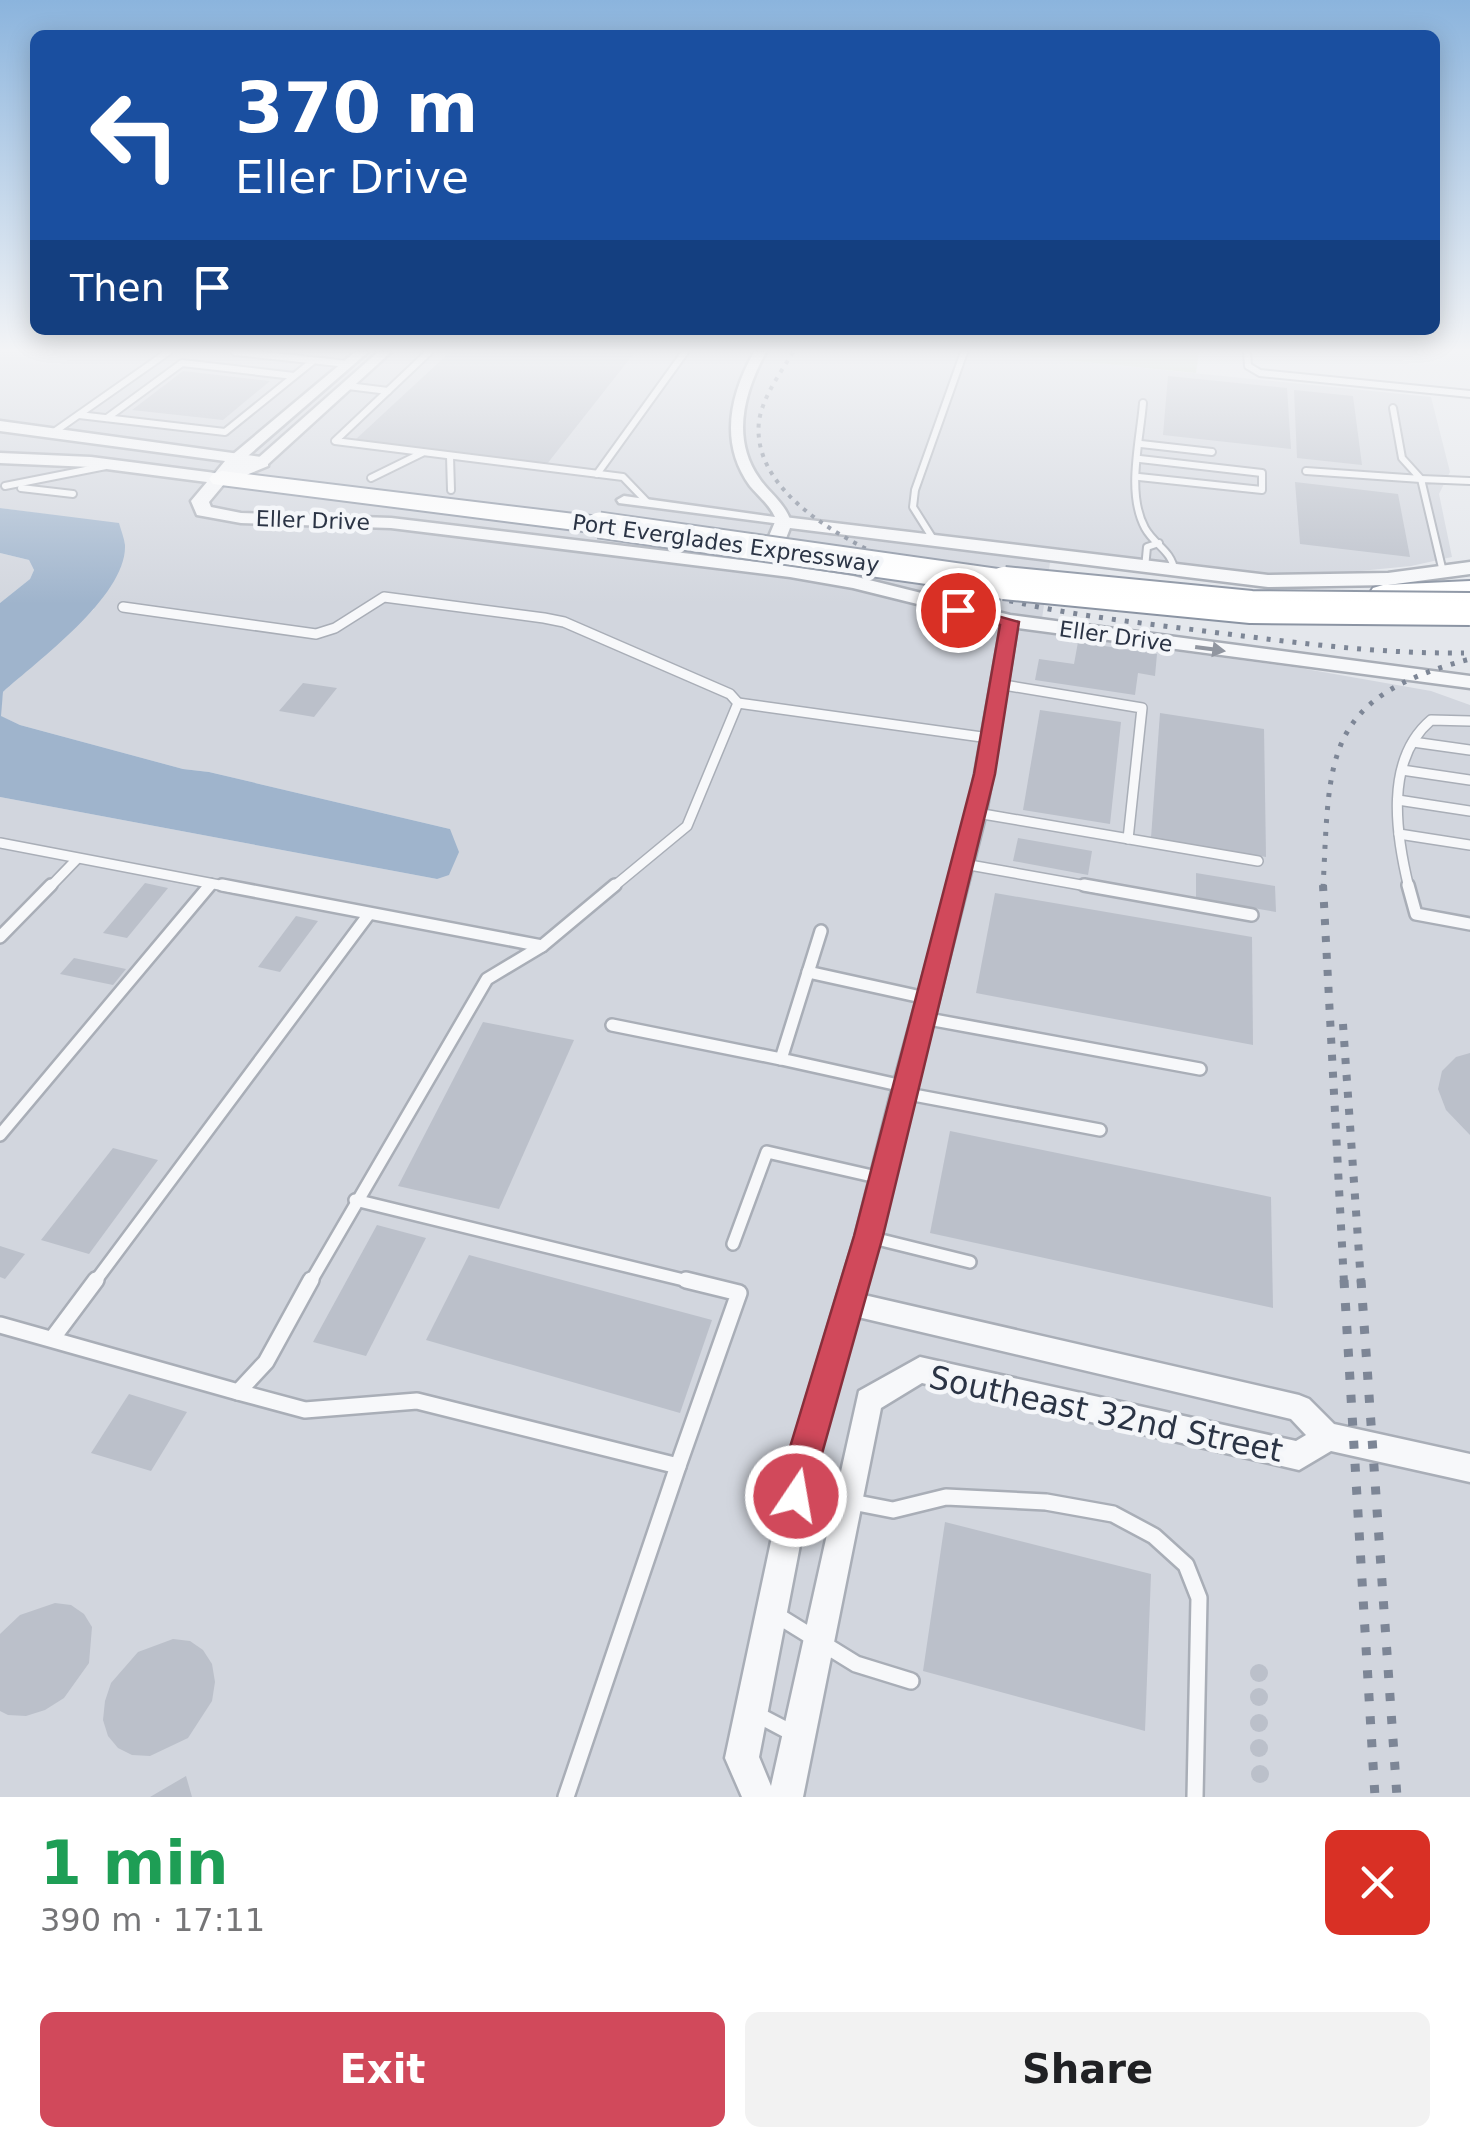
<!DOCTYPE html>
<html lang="en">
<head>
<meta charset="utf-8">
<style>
  body { margin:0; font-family:"DejaVu Sans",sans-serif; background:#f2f2f2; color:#202124; height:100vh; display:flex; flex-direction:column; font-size:38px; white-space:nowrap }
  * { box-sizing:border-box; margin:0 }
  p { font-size:32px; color:#757577 }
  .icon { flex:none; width:55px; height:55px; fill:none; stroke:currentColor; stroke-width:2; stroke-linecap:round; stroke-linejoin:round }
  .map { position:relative; height:1797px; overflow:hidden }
  .details { display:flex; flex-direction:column; background:#fff; flex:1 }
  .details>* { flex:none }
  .guide { position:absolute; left:30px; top:30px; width:1410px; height:305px; border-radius:15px; box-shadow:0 5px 25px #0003; background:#1a4fa0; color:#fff; overflow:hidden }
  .pin { position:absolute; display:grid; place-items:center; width:85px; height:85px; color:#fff; margin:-42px; border:5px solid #fff; border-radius:50%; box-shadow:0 2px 10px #0007 }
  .me { position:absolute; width:110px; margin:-55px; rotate:12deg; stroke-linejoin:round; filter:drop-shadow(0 0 8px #0008) }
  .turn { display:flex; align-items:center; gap:35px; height:210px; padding:0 40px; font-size:45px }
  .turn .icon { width:130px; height:130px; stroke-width:2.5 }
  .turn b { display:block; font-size:70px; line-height:85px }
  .then { display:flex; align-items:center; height:95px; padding:0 40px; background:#0003; gap:20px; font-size:38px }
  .round { display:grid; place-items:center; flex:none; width:105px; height:105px; border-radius:15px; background:#f2f2f2 }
  .summary { display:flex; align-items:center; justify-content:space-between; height:170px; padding:0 40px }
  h1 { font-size:60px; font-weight:600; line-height:75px; color:#1e9e55 }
  .primary-button { display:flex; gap:20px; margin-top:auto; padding:20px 40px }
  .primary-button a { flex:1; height:115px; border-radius:15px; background:#d1495b; color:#fff; font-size:40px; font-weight:600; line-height:115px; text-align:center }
  .primary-button a+a { background:#f2f2f2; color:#202124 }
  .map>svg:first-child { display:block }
</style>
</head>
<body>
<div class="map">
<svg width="1470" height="1797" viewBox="0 0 1470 1797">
  <rect width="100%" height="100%" fill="#e4e7ec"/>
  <g fill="#d2d6de">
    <polygon points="0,352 984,352 1431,397 1450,472 1439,494 1452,557 1411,566 1339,573 1248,574 1052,548 1040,633 1300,668 1431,691 1470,705 1470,1797 0,1797 0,797 437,879 450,829 209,772 183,769 20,725 0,716 3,692 94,609 51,515 0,508"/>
    <polygon points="0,553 29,560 34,570 30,579 0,603"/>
  </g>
  <polygon fill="#c9d6c5" points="984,352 1199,352 1196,373"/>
  <path fill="#9fb4cc" d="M 0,508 L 119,523 C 121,530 124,538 125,545 C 127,596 37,661 3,692 L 1,716 L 20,725 L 183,769 L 209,772 L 450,829 L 459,852 L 449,875 L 437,879 L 0,797 L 0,603 L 30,579 L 34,570 L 29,560 L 0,553 Z"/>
  <g fill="#bbc0ca">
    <polygon points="450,352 635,352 547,464 355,440"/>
    <polygon points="183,371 270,381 223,420 132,410"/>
    <polygon points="1168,376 1287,388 1291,449 1163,435"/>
    <polygon points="1294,390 1353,396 1362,465 1297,458"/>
    <polygon points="1295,482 1398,494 1410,557 1300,544"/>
    <polygon points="1078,642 1157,654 1155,676 1138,673 1135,695 1035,680 1039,659 1074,664"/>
    <polygon points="303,683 337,688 314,717 279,711"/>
    <polygon points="1040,710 1121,722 1110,824 1023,810"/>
    <polygon points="1160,713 1264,729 1266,857 1151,838"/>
    <polygon points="1018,838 1092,851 1088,875 1013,861"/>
    <polygon points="1196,873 1275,886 1276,912 1196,898"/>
    <polygon points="145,883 168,888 127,938 103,933"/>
    <polygon points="995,893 1252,937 1253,1045 976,993"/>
    <polygon points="296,916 318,921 280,972 258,967"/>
    <polygon points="74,958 126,969 113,985 60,974"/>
    <polygon points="483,1022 574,1040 499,1209 398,1186"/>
    <polygon points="1470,1053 1470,1135 1446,1110 1438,1089 1442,1071 1456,1057"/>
    <polygon points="950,1131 1271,1197 1273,1308 930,1233"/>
    <polygon points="113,1148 158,1160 89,1254 41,1240"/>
    <polygon points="377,1225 426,1238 366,1356 313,1342"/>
    <polygon points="0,1246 25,1254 5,1279 0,1277"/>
    <polygon points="469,1255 712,1320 680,1413 426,1340"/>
    <polygon points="129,1394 187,1412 151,1471 91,1453"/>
    <polygon points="945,1522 1151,1574 1145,1731 923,1671"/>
    <polygon points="55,1603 71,1605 84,1614 92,1627 89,1663 64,1698 45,1710 26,1716 8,1715 0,1711 0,1634 20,1615"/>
    <polygon points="173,1639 190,1641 203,1650 212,1664 215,1682 212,1701 188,1738 150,1756 132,1755 118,1748 108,1736 103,1720 105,1701 111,1683 138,1652"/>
    <circle cx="1259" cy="1673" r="9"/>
    <circle cx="1259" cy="1697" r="9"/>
    <circle cx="1259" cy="1723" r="9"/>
    <circle cx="1259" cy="1748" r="9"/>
    <circle cx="1260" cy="1774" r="9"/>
    <polygon points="186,1776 192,1797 150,1797"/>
  </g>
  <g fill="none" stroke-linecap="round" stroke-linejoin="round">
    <defs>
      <g id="service-far3">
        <polyline points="235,352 348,364"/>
        <polyline points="429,352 335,441 623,477 648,503"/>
        <polyline points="1247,352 1248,366 1260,373 1470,394"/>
        <polyline points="348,386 388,391"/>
        <path d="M 1143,403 C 1140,441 1126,493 1145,528 C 1155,546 1171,549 1175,572"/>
        <polyline points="79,415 225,432 313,361"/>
        <polyline points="107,418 182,363 294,376"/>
        <polyline points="54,432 168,352"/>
        <polyline points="1141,444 1212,452"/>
        <polyline points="450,456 451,490"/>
        <polyline points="1306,471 1421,479 1402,458 1393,408"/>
        <polyline points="597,474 685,352"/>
        <polyline points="1139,477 1262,490 1262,473 1140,459"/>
        <polyline points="371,478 422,453"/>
        <polyline points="5,486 111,465"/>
        <polyline points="21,488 73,494"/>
        <polyline points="935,542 913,507 915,490 964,352"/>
        <polyline points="1145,568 1147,547 1159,543"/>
        <polyline points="1443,572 1421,479 1470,481"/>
      </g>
      <g id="service-far2">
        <polyline points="123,607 316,634 335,628 384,597 544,618 564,622 730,694 738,703 687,826 612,888"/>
        <polyline points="998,684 1142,708 1128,839"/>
        <polyline points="738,703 989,738"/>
        <polyline points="1413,742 1470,750"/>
        <polyline points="1402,770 1470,780"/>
        <polyline points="1398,800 1470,811"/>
        <polyline points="977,813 1258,861"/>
        <polyline points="1399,834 1470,845"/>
        <polyline points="0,843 235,888"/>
        <polyline points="964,864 1098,888"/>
        <polyline points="49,888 76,860"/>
        <path d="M 1409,888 C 1396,835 1384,760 1431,720 L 1470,721"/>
      </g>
      <g id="service-far1">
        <polyline points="222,885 542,946"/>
        <polyline points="1084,885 1252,915"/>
        <polyline points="1408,885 1416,914 1470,924"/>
        <polyline points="821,931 781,1059 903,1086"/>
        <polyline points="0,937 51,885"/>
        <polyline points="808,972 926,998"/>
        <polyline points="923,1018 1200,1069"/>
        <polyline points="612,1025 781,1059"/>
        <polyline points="903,1093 1100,1130"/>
        <polyline points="0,1135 210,885"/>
        <polyline points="355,1200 696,1283"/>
        <polyline points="869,1237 970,1262"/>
        <polyline points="733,1244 767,1152 881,1178"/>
        <polyline points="94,1283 369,914"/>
        <polyline points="310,1283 487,979 542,946 615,885"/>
      </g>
      <g id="service">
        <polyline points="0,1325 238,1392 266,1362 311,1280"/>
        <polyline points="52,1339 96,1280"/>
        <polyline points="238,1392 305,1410 417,1401 678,1466 739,1293 686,1280"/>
        <polyline points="852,1502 893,1510 946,1497 1046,1502 1113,1514 1154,1536 1186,1565 1199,1598 1195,1797"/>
        <polyline points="775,1614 856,1664 911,1681"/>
        <polyline points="758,1715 796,1735"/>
        <polyline points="566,1797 678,1466"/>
      </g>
      <g id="minor">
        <polygon points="355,352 368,352 242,461 232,461 232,455"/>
        <polygon points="378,352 391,352 267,465 257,465 257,459"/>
        <path d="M 754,352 L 766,352 C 744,392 731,438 759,478 C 770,494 785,503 791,522 L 789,525 L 619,503 L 617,500 L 624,496 L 775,517 C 769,504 759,497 750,486 C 719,443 730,395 754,352 Z"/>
        <path d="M 1010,616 L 1018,621 L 986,813 L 864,1295 L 1299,1395 L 1309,1399 L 1334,1424 L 1470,1454 L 1470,1482 L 1331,1451 L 1299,1470 L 922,1383 L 881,1408 L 803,1797 L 742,1797 L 725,1758 L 789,1457 L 855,1237 L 893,1086 L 968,813 L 1002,621 ZM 858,1317 L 1291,1419 L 1306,1435 L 1296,1441 L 920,1357 L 859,1391 L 771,1786 L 759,1757 L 817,1457 Z"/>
      </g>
      <polygon id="tertiary" points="0,421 268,458 268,466 224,484 209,502 211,507 241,513 391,518 758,562 775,522 784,517 1268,575 1388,573 1470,562 1470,574 1388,585 1268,587 790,528 776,564 853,576 1010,615 1470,676 1470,688 1010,627 853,588 790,577 391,528 241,523 197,515 191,501 207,482 91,467 0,463 0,453 91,457 215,473 225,461 0,431"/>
      <g id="motorway">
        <polygon points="222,471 599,517 612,525 599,533 213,484 209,479 213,474"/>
        <polygon points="1470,581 1470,599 1383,603 1373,600 1369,594 1373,588 1383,585"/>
      </g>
    </defs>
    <use href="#service-far3" stroke="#a9aeb7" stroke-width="10"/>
    <use href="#service-far2" stroke="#a9aeb7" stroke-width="12"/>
    <use href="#service-far1" stroke="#a9aeb7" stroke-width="16"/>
    <use href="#service" stroke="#a9aeb7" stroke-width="20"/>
    <use href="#minor" stroke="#a9aeb7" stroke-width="5"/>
    <use href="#tertiary" stroke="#a9aeb7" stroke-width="5"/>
    <use href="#motorway" stroke="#8b94a3" stroke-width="4"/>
    <use href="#service-far3" stroke="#f7f8fa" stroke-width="6"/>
    <use href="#service-far2" stroke="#f7f8fa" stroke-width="9"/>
    <use href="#service-far1" stroke="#f7f8fa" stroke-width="11"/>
    <use href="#service" stroke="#f7f8fa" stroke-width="15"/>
    <use href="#minor" fill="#f7f8fa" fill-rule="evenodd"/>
    <use href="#tertiary" fill="#f7f8fa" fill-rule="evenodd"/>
    <use href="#motorway" fill="#fff" fill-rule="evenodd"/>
    <path stroke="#7d8696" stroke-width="4" stroke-dasharray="4 6" stroke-linecap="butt" d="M 793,352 C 780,374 763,396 759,421 C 749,508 890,563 954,585"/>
    <g stroke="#7d8696" stroke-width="5" stroke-dasharray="4 9" stroke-linecap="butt">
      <path d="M 947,583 C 1029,611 1118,620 1204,631 C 1291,642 1376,654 1464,653"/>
      <path d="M 1323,888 C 1330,756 1322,698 1470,659"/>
    </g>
    <g stroke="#7d8696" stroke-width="8" stroke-dasharray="6 11" stroke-linecap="butt">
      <polyline points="1323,885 1344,1283"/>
      <polyline points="1343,1024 1361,1283"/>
    </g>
    <g stroke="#7d8696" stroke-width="9" stroke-dasharray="8 15" stroke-linecap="butt">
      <polyline points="1344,1280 1375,1797"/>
      <polyline points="1361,1280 1397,1797"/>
    </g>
    <defs>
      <polyline id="motorway-bridge-far1" points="599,525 1023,585"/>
      <polyline id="motorway-bridge" points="1004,583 1251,607 1470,609"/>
    </defs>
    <use href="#motorway-bridge-far1" stroke="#8b94a3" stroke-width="29" stroke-linecap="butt"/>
    <use href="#motorway-bridge" stroke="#8b94a3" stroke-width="36" stroke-linecap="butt"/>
    <use href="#motorway-bridge-far1" stroke="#fff" stroke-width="25"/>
    <use href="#motorway-bridge" stroke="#fff" stroke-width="32"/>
  </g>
  <defs><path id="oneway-solid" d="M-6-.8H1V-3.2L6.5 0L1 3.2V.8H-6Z" transform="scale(2.5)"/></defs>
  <use fill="#9196a0" href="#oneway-solid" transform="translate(1210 649) rotate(8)"/>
  <linearGradient id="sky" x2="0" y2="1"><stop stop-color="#8bb4dd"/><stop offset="0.58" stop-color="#f3f4f6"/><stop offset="1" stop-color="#f3f4f6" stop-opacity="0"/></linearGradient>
  <rect width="1470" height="604" fill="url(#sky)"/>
  <polygon fill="#d1495b" stroke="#882f3b" stroke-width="2.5" points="958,605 1019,622 995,774 883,1236 807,1507 796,1512 784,1507 779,1496 787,1457 854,1236 974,774 1000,625 951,614 951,606"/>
  <g text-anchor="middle" stroke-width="9" stroke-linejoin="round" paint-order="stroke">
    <g font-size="22" fill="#2b3445" stroke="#f4f6f9">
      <text transform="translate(313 520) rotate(2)" y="8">Eller Drive</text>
      <text transform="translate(726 543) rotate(8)" y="8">Port Everglades Expressway</text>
      <text transform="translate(1116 636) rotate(8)" y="8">Eller Drive</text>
    </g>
    <g font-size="32" fill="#2b3445" stroke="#f4f6f9">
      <text transform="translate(1106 1414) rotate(12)" y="11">Southeast 32nd Street</text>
    </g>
  </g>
</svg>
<div class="pin" style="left:958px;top:610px;background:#d93025"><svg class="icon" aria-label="arrive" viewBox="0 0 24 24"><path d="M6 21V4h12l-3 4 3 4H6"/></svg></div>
<svg class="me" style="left:796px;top:1496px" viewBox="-20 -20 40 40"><circle r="17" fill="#d1495b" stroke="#fff" stroke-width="3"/><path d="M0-11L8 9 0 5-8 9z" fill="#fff"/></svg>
<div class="guide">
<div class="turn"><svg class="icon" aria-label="left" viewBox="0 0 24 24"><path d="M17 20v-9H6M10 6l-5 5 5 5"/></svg><div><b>370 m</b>Eller Drive</div></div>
<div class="then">Then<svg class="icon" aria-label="arrive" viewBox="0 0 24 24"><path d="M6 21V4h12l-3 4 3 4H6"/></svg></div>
</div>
</div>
<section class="details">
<div class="summary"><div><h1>1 min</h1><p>390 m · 17:11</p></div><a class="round" style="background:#d93025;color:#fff"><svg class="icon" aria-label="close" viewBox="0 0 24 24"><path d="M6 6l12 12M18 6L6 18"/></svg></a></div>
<div class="primary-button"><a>Exit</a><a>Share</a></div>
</section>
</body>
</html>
